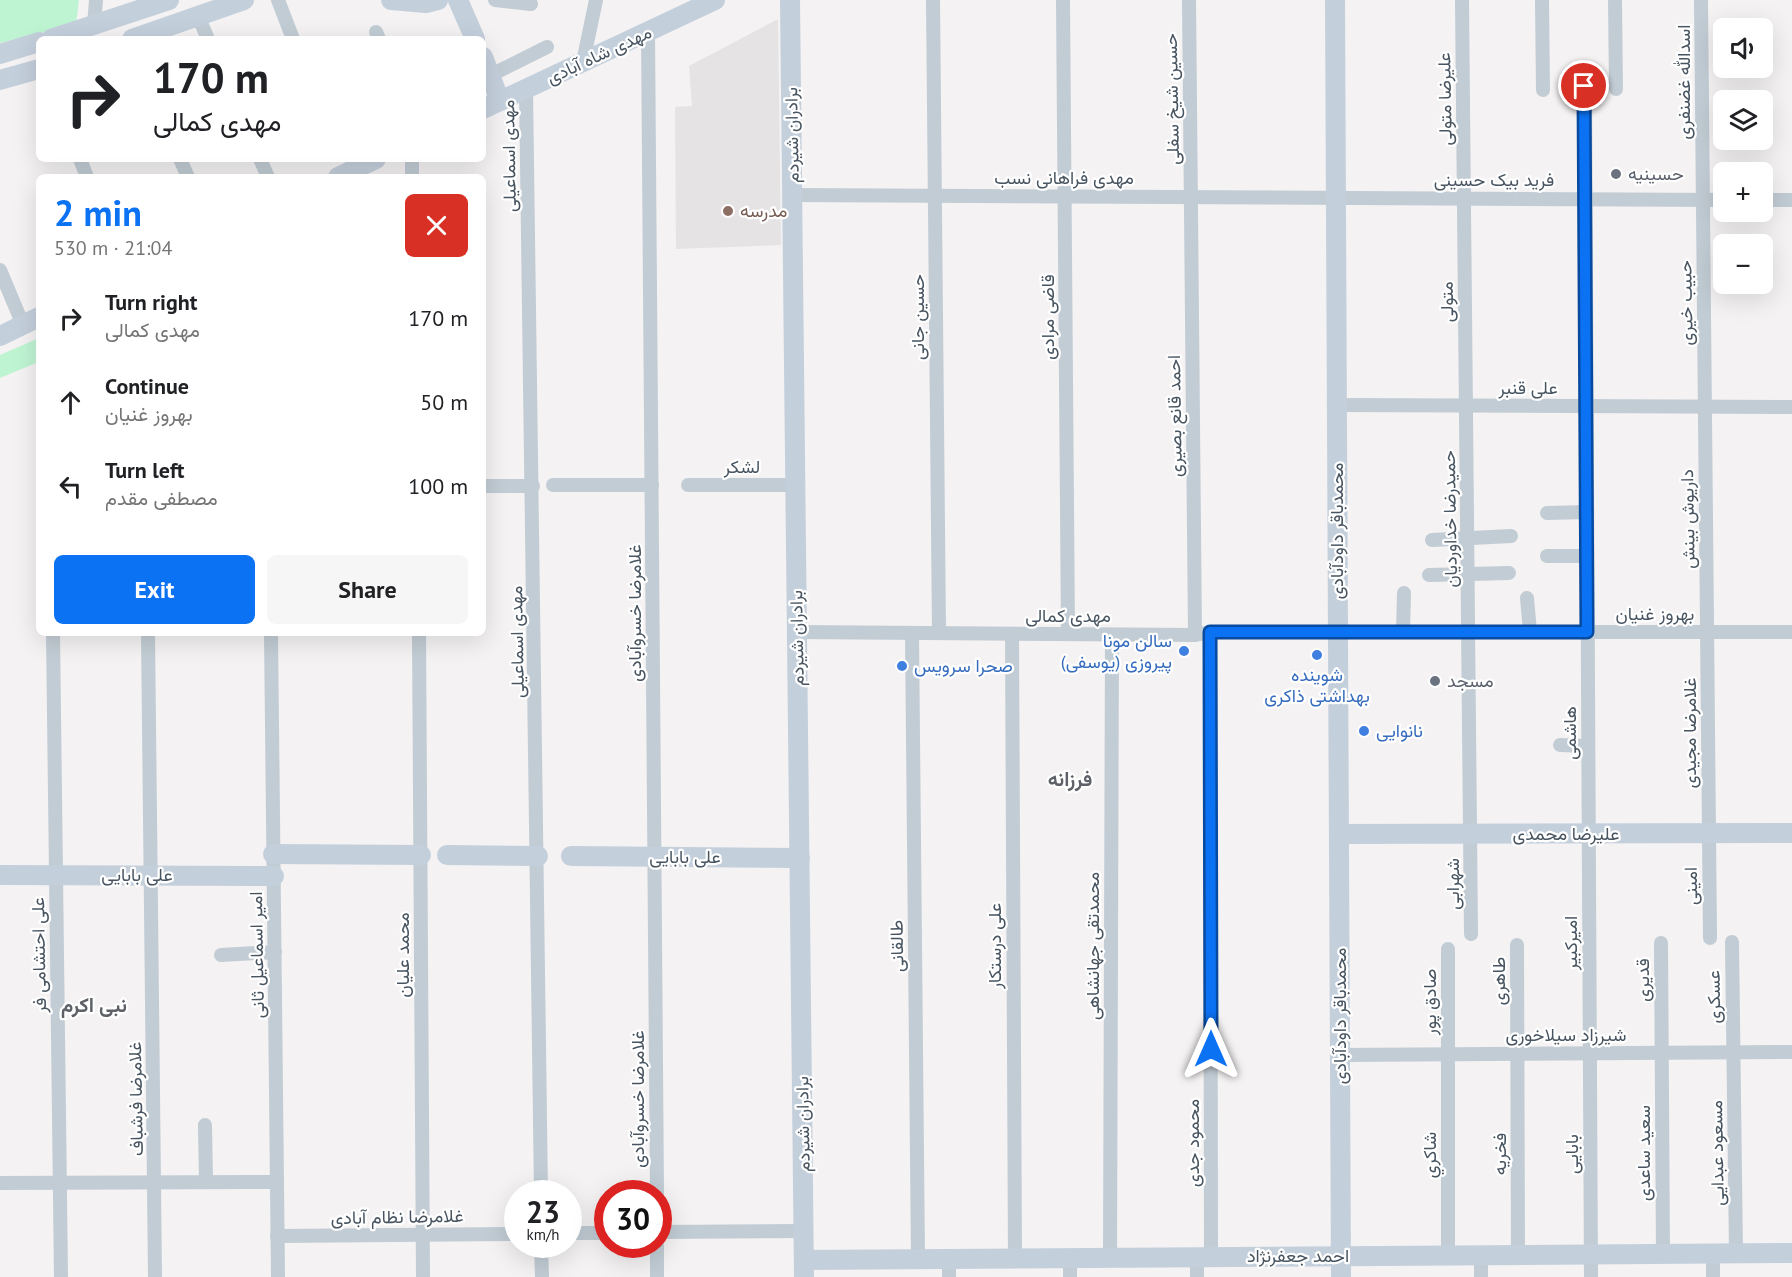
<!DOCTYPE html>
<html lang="en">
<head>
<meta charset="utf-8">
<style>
  body { margin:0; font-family:"PT Sans",Vazirmatn,sans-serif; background:#f6f6f6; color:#202124; height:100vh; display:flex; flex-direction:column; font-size:22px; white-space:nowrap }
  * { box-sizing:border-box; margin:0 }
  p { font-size:20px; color:#757577 }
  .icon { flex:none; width:33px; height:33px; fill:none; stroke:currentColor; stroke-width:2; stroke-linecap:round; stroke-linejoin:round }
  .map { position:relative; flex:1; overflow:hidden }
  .drawer { position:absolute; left:36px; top:174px; width:450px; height:462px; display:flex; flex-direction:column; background:#fff; border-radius:9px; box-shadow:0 6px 24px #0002 }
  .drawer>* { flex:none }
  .banner { position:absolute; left:36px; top:36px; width:450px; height:126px; border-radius:9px; box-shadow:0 6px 24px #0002; background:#fff; color:#202124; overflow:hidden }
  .tools { position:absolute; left:1713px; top:18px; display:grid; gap:12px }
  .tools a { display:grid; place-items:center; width:60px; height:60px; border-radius:9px; background:#fff; box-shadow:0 6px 24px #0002; font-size:30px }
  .speed { position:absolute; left:504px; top:1180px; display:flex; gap:12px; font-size:30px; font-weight:700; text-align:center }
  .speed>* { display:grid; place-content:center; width:78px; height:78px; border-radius:50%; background:#fff; box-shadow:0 6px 24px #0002; line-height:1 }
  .speed small { font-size:15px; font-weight:400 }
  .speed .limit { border:9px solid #d22; background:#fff; color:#111 }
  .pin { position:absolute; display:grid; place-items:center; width:51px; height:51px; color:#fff; margin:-26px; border:3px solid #fff; border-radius:50%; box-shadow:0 2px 6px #0007 }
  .me { position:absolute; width:66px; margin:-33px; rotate:0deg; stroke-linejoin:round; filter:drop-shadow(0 0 4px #0008) }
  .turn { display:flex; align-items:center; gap:21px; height:126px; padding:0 18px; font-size:27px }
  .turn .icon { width:78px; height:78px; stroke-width:2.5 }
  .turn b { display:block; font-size:42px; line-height:51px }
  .round { display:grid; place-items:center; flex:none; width:63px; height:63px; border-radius:9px; background:#f6f6f6 }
  .overview { display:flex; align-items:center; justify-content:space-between; height:102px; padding:0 18px }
  h1 { font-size:36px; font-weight:700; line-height:45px; color:#0c72f4 }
  .action { display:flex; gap:12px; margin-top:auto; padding:12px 18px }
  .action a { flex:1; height:69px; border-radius:9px; background:#0c72f4; color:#fff; font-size:24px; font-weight:700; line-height:69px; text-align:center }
  .action a+a { background:#f6f6f6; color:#202124 }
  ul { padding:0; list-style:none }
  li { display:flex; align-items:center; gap:18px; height:84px; padding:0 18px }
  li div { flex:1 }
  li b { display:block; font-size:22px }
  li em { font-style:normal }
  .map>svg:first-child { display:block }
</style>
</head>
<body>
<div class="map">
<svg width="1792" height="1277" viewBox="0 0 1792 1277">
  <rect width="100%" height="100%" fill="#f4f2f2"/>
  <polygon fill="#e5e3e4" points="778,19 781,245 676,249 675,107 692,106 689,66"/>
  <g fill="#bff4d3">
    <polygon points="0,0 79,0 76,24 0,43"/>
    <polygon points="39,338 36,363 0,378 0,355"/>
  </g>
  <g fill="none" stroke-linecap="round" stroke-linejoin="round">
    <g stroke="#c2ccd4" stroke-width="14">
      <polyline points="278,0 293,39"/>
      <polyline points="495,0 531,4"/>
      <polyline points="933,0 939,633"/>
      <polyline points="1063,0 1068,634"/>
      <polyline points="1189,0 1195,635"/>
      <polyline points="1462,0 1471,934"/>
      <polyline points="1542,0 1543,90"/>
      <polyline points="1615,0 1616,89"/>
      <polyline points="1701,0 1710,938"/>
      <polyline points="198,16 208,39"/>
      <polyline points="94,26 96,0"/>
      <polyline points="376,32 379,39"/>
      <polyline points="648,32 657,1194"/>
      <polyline points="583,62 596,0"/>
      <polyline points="491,75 547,47"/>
      <polyline points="1585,86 1591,1277"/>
      <polyline points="526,89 541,1194"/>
      <polyline points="80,159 87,177"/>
      <polyline points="180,159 188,177"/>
      <polyline points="260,159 268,177"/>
      <polyline points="412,159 412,177"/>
      <polyline points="793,195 1724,200"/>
      <polyline points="1762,200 1792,200"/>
      <polyline points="0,270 23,325"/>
      <polyline points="1337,405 1792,407"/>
      <polyline points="553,485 652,485"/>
      <polyline points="688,485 796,485"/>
      <polyline points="483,486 533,486"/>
      <polyline points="1547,513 1587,512"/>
      <polyline points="1432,540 1511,536"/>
      <polyline points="1547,556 1587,556"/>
      <polyline points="1429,575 1509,573"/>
      <polyline points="1527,598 1530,632"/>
      <polyline points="797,632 1195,635 1210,632 1792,632"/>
      <polyline points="1210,632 1211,1257"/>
      <polyline points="1403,632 1404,593"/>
      <polyline points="53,633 61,1277"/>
      <polyline points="148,633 155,1277"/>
      <polyline points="271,633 278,1277"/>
      <polyline points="419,633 423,1277"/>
      <polyline points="912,633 918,1259"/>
      <polyline points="1012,634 1015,1258"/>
      <polyline points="1560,745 1588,746"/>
      <polyline points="1732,942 1736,1253"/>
      <polyline points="1661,943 1663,1254"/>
      <polyline points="1517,945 1518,1255"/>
      <polyline points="1448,949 1448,1255"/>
      <polyline points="221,955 275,952"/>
      <polyline points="1340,1055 1792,1052"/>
      <polyline points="205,1125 206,1182"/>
      <polyline points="0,1183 277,1182"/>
      <polyline points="658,1232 804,1231"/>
      <polyline points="568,1233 608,1233"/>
      <polyline points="277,1236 518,1234"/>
      <polyline points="541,1245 542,1277"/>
      <polyline points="657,1245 657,1277"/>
      <polyline points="1713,1253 1713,1277"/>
      <polyline points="1481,1255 1481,1277"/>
      <polyline points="1197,1257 1197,1277"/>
      <polyline points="1070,1258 1070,1277"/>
      <polyline points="1110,1258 1112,635"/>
      <polyline points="949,1259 949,1277"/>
    </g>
    <g stroke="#c4cfdc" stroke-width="20">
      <polyline points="391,0 426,3 438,0"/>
      <polyline points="458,0 475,39"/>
      <polyline points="790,0 804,1277"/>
      <polyline points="1335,0 1341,1277"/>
      <polyline points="51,39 169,0"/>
      <polyline points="132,39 244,0"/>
      <polyline points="0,54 39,42"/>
      <polyline points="483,57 500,101"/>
      <polyline points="0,80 39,69"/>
      <polyline points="483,109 715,0"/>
      <polyline points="338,177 376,159"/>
      <polyline points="0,336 39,317"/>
      <polyline points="1339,834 1792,833"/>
      <polyline points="273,854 421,855"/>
      <polyline points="447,855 538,856"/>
      <polyline points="571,856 800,858"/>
      <polyline points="0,875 274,876"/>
      <polyline points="804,1260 1792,1253"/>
    </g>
  </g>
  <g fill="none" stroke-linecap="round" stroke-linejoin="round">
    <defs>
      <polyline id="route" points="1211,1049 1210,632 1587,632 1584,86"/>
    </defs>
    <use href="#route" stroke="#084a9f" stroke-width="15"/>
    <use href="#route" stroke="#0c72f4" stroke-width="10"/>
  </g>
  <g fill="#6b7280" stroke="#fff" stroke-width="2">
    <circle cx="1616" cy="174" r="6"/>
    <circle cx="1435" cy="681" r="6"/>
  </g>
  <circle fill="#8d6e63" stroke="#fff" stroke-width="2" cx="728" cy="211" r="6"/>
  <g fill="#3f7fe0" stroke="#fff" stroke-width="2">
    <circle cx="1184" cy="651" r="6"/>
    <circle cx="1317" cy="655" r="6"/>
    <circle cx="902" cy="666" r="6"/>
    <circle cx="1364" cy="731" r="6"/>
  </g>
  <g text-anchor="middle" stroke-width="4.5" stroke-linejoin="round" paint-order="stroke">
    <g font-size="18" fill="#485561" stroke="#fff">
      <text transform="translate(599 55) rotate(-25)" y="6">مهدی شاه آبادی</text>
      <text transform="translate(1684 82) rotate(-90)" y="6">اسدالله غضنفری</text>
      <text transform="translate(1172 99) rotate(-91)" y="6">حسین شیخ سفلی</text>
      <text transform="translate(1445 99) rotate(-91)" y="6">علیرضا متولی</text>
      <text transform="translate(792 135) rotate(-91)" y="6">برادران شیردم</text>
      <text transform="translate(509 156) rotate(-91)" y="6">مهدی اسماعیلی</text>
      <text x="1064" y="184">مهدی فراهانی نسب</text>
      <text x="1494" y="186">فرید بیک حسینی</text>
      <text transform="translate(1447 302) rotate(-91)" y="6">متولی</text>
      <text transform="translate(1686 303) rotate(-91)" y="6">حبیب خیری</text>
      <text transform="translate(918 317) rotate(-90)" y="6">حسین جانی</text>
      <text transform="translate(1048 317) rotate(-90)" y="6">قاضی مرادی</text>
      <text x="1528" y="394">علی قنبر</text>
      <text transform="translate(1175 416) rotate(-91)" y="6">احمد قانع بصیری</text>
      <text x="742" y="473">لشكر</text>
      <text transform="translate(1450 519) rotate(-91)" y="6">حمیدرضا خداوردیان</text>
      <text transform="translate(1688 519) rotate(-91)" y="6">داریوش بینش</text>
      <text transform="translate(1337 531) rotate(-90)" y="6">محمدباقر داودآبادی</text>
      <text transform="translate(635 613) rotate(-90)" y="6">غلامرضا خسروآبادی</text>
      <text x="1655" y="620">بهروز غنیان</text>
      <text x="1068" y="622">مهدی کمالی</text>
      <text transform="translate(797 638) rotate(-91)" y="6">برادران شیردم</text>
      <text transform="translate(517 642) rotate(-91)" y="6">مهدی اسماعیلی</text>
      <text transform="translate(1570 733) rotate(-90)" y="6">هاشمی</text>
      <text transform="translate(1690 733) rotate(-90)" y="6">غلامرضا مجیدی</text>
      <text x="1566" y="840">علیرضا محمدی</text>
      <text x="685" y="863">علی بابایی</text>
      <text x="137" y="881">علی بابایی</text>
      <text transform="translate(1453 884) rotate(-90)" y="6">شهرابی</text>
      <text transform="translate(1691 886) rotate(-91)" y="6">امینی</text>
      <text transform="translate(1571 943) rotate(-90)" y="6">امیرکبیر</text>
      <text transform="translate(897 946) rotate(-91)" y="6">طالقانی</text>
      <text transform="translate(995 946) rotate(-90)" y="6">علی درستکار</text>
      <text transform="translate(1093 946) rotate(-90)" y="6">محمدتقی جهانشاهی</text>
      <text transform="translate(39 955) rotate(-91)" y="6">علی احتشامی فر</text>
      <text transform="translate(257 955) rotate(-91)" y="6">امیر اسماعیل ثانی</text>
      <text transform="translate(403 955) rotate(-90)" y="6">محمد علیان</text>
      <text transform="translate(1643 980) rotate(-90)" y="6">قدیری</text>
      <text transform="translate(1499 981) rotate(-90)" y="6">طاهری</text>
      <text transform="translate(1714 997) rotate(-91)" y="6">عسکری</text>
      <text transform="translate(1430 1002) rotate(-90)" y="6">صادق پور</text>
      <text transform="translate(1340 1016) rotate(-90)" y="6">محمدباقر داودآبادی</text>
      <text x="1566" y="1041">شیرزاد سیلاخوری</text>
      <text transform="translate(136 1099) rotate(-91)" y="6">غلامرضا فرشباف</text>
      <text transform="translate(638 1099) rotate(-90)" y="6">غلامرضا خسروآبادی</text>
      <text transform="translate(803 1124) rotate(-91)" y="6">برادران شیردم</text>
      <text transform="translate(1193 1143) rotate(-90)" y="6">محمود جدی</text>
      <text transform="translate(1644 1153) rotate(-90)" y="6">سعید ساعدی</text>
      <text transform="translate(1717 1153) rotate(-91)" y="6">مسعود عبدایی</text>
      <text transform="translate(1500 1154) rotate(-90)" y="6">فخریه</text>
      <text transform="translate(1572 1154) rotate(-90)" y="6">بابایی</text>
      <text transform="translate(1430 1155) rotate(-90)" y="6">شاكري</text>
      <text transform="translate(397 1217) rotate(-1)" y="6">غلامرضا نظام آبادی</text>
      <text x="1298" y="1262">احمد جعفرنژاد</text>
    </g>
    <g font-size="18" fill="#5b616d" stroke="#fff" text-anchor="start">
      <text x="1628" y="180">حسینیه</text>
      <text x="1447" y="687">مسجد</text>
    </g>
    <g font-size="18" fill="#785e54" stroke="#fff" text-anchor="start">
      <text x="740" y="217">مدرسه</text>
    </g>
    <g font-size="18" fill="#366cbe" stroke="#fff" text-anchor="start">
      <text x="1172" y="647" text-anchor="end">سالن مونا<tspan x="1172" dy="21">پیروزی (یوسفی)</tspan></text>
      <text x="914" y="672">صحرا سرویس</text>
      <text x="1317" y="681" text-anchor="middle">شوینده<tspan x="1317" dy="21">بهداشتی ذاکری</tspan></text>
      <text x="1376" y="737">نانوایی</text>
    </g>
    <g font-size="20" font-weight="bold" fill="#5e6268" stroke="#fff">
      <text x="1070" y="786">فرزانه</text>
      <text x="94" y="1012">نبی اکرم</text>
    </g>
  </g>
</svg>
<div class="tools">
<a><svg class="icon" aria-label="sound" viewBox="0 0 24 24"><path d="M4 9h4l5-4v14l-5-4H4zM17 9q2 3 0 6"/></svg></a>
<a><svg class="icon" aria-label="layers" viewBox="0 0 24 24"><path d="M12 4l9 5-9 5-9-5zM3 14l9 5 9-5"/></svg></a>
<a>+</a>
<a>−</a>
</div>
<div class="speed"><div>23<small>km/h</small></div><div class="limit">30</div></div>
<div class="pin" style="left:1584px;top:86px;background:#d93025"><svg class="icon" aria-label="arrive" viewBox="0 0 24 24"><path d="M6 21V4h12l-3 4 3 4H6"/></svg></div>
<svg class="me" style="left:1211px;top:1049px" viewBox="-20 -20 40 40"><path d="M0-17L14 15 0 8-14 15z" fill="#0c72f4" stroke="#fff" stroke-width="4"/></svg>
<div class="banner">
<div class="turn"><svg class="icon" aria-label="right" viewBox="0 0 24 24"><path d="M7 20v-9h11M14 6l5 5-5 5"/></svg><div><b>170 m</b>مهدی کمالی</div></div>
</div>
<section class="drawer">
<div class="overview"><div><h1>2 min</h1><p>530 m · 21:04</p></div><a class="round" style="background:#d93025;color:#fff"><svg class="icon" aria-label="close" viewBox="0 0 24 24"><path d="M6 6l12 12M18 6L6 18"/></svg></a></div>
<ul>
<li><svg class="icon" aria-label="right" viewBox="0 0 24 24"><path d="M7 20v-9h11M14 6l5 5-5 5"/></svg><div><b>Turn right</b><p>مهدی کمالی</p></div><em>170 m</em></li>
<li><svg class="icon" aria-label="ahead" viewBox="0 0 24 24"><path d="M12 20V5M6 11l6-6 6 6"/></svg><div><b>Continue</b><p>بهروز غنیان</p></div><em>50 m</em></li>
<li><svg class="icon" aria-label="left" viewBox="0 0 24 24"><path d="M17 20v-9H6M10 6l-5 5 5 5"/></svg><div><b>Turn left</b><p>مصطفی مقدم</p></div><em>100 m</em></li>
</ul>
<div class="action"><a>Exit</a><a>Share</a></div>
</section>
</div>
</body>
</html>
